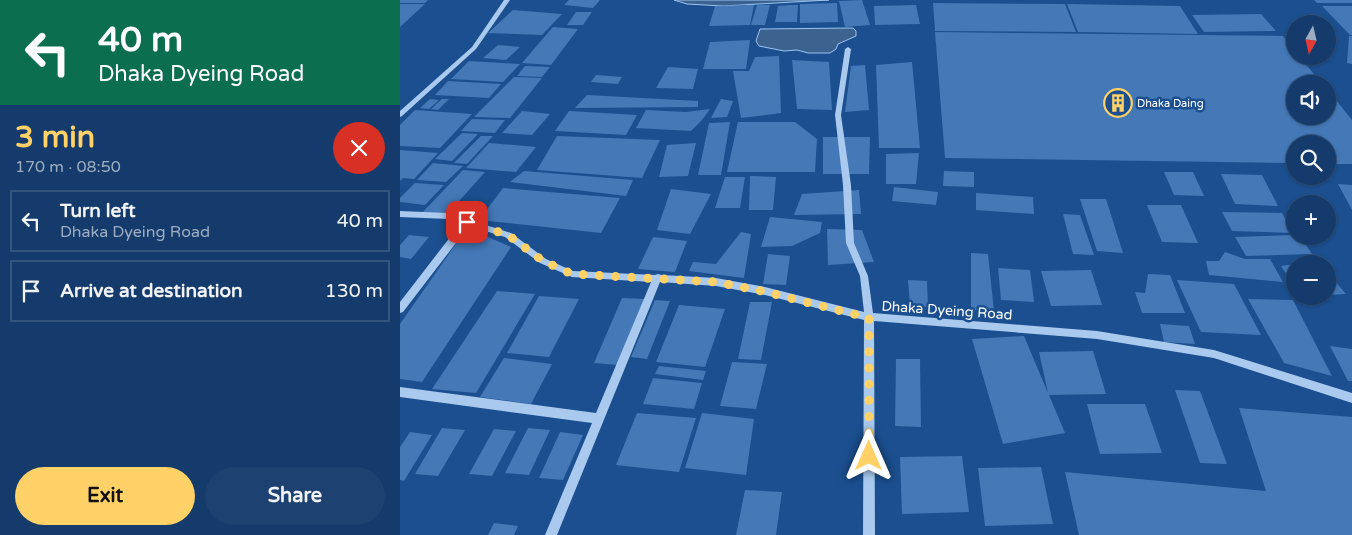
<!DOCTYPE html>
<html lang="en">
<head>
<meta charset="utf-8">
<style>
  body { margin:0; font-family:"Varela Round",sans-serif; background:#1d4271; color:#f1f3f6; height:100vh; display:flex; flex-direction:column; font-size:19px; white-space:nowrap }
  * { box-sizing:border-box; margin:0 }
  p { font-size:16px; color:#9dadc1 }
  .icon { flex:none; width:28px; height:28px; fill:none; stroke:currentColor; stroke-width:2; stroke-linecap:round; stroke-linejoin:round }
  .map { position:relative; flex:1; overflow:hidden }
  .side { display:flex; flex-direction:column; background:#143b6b; width:400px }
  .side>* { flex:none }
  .hud { background:#0b6e4f; color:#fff; overflow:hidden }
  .needle { width:32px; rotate:188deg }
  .tools { position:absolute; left:886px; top:15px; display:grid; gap:10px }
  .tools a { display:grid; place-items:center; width:50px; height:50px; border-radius:50%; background:#143b6b; box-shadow:0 1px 4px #0004,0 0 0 1px #33557e; font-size:25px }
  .pin { position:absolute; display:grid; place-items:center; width:42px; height:42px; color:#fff; margin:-21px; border-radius:10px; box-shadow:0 2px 8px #0006 }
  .me { position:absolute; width:55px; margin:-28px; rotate:0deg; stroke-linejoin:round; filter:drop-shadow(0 0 4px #0008) }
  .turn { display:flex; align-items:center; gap:18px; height:105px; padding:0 15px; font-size:22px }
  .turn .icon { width:65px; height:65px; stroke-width:2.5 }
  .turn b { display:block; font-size:35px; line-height:42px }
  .round { display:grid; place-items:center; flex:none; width:52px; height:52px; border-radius:26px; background:#1d4271 }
  .headline { display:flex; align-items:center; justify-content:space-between; height:85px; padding:0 15px }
  h1 { font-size:30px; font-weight:700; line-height:38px; color:#ffd166 }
  .button { display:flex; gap:10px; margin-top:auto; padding:10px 15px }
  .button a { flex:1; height:58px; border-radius:30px; background:#ffd166; color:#111; font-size:20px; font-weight:700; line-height:58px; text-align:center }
  .button a+a { background:#1d4271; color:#f1f3f6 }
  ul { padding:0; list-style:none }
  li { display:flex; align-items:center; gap:15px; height:62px; margin:0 10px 8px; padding:0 5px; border:2px solid #33557e; border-radius:0px }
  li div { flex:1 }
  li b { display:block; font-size:19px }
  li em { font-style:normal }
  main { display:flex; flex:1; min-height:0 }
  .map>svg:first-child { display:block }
</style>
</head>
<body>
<main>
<section class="side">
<div class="hud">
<div class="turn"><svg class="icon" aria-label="left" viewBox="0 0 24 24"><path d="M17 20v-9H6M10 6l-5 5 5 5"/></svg><div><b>40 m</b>Dhaka Dyeing Road</div></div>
</div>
<div class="headline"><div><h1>3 min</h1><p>170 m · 08:50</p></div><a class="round" style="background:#d93025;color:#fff"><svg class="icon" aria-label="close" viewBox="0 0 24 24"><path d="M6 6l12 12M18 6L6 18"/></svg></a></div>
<ul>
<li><svg class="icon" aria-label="left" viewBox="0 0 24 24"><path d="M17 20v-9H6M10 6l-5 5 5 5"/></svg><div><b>Turn left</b><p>Dhaka Dyeing Road</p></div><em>40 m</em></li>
<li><svg class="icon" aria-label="arrive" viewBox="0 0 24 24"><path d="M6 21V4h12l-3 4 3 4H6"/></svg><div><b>Arrive at destination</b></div><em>130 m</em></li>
</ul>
<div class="button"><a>Exit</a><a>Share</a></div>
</section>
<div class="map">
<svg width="952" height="535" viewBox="0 0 952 535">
  <rect width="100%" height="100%" fill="#1b4f8f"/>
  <g fill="#3c6290" stroke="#9cc4f0">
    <polygon points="274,0 429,0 323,6 287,4"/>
    <polygon points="453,28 456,31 456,36 438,44 436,49 430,53 408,53 397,50 384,51 359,46 356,41 360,29"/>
  </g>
  <g fill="#4478b7">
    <polygon points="0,0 28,0 25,3 0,3"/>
    <polygon points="169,0 200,0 193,8 164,5"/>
    <polygon points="462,0 470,25 445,27 439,1"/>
    <polygon points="914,0 952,0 952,3 917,3"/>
    <polygon points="437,3 438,22 400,23 400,4"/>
    <polygon points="533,3 665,4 676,32 535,31"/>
    <polygon points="0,4 25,4 0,27"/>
    <polygon points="667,4 780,6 798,34 678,32"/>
    <polygon points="354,5 350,25 309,26 315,6"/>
    <polygon points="357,5 370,5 365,25 351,25"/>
    <polygon points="389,5 398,5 397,22 375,22 378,6"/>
    <polygon points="516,5 520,24 475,25 474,6"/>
    <polygon points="922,6 952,6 952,35 950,35"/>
    <polygon points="113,10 162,14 142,35 88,33"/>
    <polygon points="176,12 192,12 183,25 167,25"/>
    <polygon points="861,14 876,31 804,32 792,15"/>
    <polygon points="153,27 178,29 151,65 122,63"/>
    <polygon points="535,32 883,36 895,51 895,56 899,56 922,84 895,84 895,116 928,116 928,90 952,120 952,164 928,164 928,144 895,144 895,163 545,158"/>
    <polygon points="949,36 952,36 952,64 947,63"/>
    <polygon points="350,40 346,69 303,69 310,42"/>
    <polygon points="98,45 120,47 106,60 83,58"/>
    <polygon points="379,56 381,113 341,118 333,71 349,71 355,57"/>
    <polygon points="392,60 429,62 432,110 397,109"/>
    <polygon points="69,61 120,64 103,82 51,79"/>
    <polygon points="512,62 520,148 479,148 476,65"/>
    <polygon points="465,65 469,110 445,112 451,66"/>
    <polygon points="125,66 150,67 142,77 117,76"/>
    <polygon points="268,67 298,69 293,89 256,88"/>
    <polygon points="196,75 222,77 218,84 191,82"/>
    <polygon points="114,77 142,78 110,118 74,117"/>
    <polygon points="48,81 101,84 89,98 35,95"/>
    <polygon points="187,95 298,101 298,107 175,108"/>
    <polygon points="30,99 39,100 29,109 20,108"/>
    <polygon points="42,99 49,99 38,110 31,109"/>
    <polygon points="321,99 333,101 327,117 311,118"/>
    <polygon points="310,109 302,120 291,131 236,128 246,110 286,112"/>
    <polygon points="15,110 72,114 40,148 0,146 0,125"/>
    <polygon points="122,111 150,114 132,135 102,133"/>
    <polygon points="169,111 237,115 226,135 155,131"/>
    <polygon points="72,119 105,120 95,133 61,131"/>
    <polygon points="330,122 321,175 298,175 309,123"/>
    <polygon points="338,122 395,122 417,139 415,172 327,172"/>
    <polygon points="62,133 78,134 52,161 35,159"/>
    <polygon points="81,136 93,136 67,164 54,163"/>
    <polygon points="157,136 260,140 242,178 137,170"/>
    <polygon points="423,137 470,137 469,174 423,174"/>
    <polygon points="89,143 136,147 116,172 66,168"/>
    <polygon points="296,143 288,176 259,177 267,145"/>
    <polygon points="0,150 38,153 14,179 3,178 0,181"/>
    <polygon points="519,153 516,184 486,184 486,154"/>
    <polygon points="33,163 63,166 46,182 17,180"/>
    <polygon points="63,170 85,172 44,218 20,215"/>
    <polygon points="124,171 233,180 226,196 110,182"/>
    <polygon points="544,171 574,172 574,187 543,186"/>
    <polygon points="764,172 793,172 804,196 774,195"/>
    <polygon points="821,174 862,175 878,206 835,204"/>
    <polygon points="350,176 376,177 373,210 349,210"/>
    <polygon points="325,177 345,177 340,208 315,208"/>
    <polygon points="15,183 44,185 25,205 0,202 0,198"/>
    <polygon points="938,184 952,185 952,210"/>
    <polygon points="494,187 538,192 536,205 492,201"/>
    <polygon points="103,188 220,198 201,233 79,220"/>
    <polygon points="271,189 311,194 290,234 257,230"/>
    <polygon points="459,190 461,214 394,215 402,194"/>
    <polygon points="576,193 633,197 634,214 576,210"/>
    <polygon points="680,199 706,199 723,253 697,251"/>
    <polygon points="747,205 781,205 798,243 762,242"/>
    <polygon points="822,212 882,213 893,233 832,231"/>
    <polygon points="663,214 680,215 694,255 673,254"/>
    <polygon points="370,217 422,222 420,233 392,246 361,247"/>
    <polygon points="67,228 111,247 22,382 0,379 0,324"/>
    <polygon points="427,229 462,230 474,262 428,265"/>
    <polygon points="341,232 351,234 344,278 289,271 293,262 316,264"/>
    <polygon points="9,235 29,237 11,259 0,257 0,245"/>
    <polygon points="895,235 900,236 912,254 846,256 835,237"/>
    <polygon points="253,237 287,241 275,272 238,269"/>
    <polygon points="825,252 845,259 870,259 883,282 809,275 806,261 819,261"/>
    <polygon points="571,253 588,254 594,311 571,310"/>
    <polygon points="368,254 390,256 386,285 363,284"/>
    <polygon points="895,264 895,287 881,266"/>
    <polygon points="598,268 630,270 634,302 601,300"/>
    <polygon points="691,270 702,305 651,306 641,271"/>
    <polygon points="928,273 946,294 928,295"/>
    <polygon points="748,274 770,275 785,313 742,313 735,292 745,293"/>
    <polygon points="508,280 527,281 528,307 510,306"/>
    <polygon points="777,280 834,284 861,335 801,332"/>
    <polygon points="97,291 135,294 76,393 32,389"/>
    <polygon points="139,296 179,299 149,357 107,353"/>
    <polygon points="222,298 245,299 218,365 194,363"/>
    <polygon points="848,299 893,300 932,376 884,363"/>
    <polygon points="255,300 270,301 247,359 231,357"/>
    <polygon points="350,302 372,302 361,360 338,359"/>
    <polygon points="279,305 325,309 305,367 256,362"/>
    <polygon points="760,324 789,326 795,344 764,342"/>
    <polygon points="624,336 648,393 639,352 693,351 706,394 649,395 665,433 603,444 572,339"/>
    <polygon points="930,346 952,349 952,381 948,381"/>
    <polygon points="104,358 152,364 131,404 80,397"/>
    <polygon points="496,359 520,359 521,427 495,426"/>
    <polygon points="332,362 367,364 356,409 320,406"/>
    <polygon points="259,366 306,371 303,380 255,374"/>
    <polygon points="253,378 302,383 294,409 243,404"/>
    <polygon points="775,390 800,391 827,464 800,463"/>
    <polygon points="687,404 745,404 762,453 700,454"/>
    <polygon points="839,408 952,417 952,535 679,535 665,472 866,491"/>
    <polygon points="237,413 296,418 279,472 216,465"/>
    <polygon points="302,413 354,419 346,475 285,468"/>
    <polygon points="42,428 65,430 38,476 15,474"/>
    <polygon points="128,428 150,430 129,475 105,473"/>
    <polygon points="94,429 116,431 92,476 69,474"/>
    <polygon points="10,432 32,435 4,481 0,480 0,447"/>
    <polygon points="160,432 183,435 163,480 139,478"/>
    <polygon points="562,456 569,512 502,514 500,457"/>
    <polygon points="641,467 653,524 585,526 578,468"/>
    <polygon points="345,490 382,492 376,535 336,535"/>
    <polygon points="94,523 118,526 114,535 88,535"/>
  </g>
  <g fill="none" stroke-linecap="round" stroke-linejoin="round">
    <g fill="#a9c9ee" fill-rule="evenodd">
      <polygon points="104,0 110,0 76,49 2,116 0,117 0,111 72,47"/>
      <polygon points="448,47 451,49 441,115 451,185 454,243 468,276 473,313 697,331 814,350 952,393 952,403 814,358 697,339 474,321 475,535 463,535 464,320 365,295 316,286 260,282 157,535 145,535 192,423 0,397 0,387 196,413 251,282 172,277 140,263 105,237 69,226 3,312 0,313 0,302 61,223 48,219 0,217 0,211 48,213 111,233 146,259 173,271 255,275 258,274 262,275 316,278 365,287 464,312 460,276 446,243 443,185 435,115 445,49"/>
    </g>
  </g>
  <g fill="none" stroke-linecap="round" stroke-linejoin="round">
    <polyline stroke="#ffd166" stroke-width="9" stroke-dasharray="0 16.2" points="67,222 108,235 143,261 172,274 316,282 366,292 469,318 469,456"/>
  </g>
  <defs>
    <symbol id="building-ring" viewBox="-11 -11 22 22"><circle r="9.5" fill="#1b4f8f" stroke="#ffd166" stroke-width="1.5"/><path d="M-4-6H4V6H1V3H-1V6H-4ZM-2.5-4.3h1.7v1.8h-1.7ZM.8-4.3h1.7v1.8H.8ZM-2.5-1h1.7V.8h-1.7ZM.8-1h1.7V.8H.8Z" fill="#ffd166"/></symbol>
  </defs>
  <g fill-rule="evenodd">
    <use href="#building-ring" x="702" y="87" width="32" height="32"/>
  </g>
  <g text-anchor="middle" stroke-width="5" stroke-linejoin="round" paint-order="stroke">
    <g font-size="11" fill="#fff" stroke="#1b4f8f" text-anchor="start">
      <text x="737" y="107">Dhaka Daing</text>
    </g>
    <g font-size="14" fill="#fff" stroke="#1b4f8f">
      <text transform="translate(547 310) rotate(4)" y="5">Dhaka Dyeing Road</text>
    </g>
  </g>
</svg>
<div class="tools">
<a><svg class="needle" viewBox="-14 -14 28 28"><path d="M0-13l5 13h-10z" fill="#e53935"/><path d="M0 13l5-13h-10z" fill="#9dadc1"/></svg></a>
<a><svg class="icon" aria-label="sound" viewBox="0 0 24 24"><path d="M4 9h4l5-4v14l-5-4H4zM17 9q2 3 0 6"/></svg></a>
<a><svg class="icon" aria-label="search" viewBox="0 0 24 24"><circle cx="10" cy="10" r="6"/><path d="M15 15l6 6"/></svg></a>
<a>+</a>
<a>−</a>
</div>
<div class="pin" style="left:67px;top:222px;background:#d93025"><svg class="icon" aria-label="arrive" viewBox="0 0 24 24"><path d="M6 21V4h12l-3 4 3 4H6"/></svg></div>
<svg class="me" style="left:469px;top:456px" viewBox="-20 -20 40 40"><path d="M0-17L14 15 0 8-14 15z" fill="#ffd166" stroke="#fff" stroke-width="4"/></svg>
</div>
</main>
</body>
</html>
